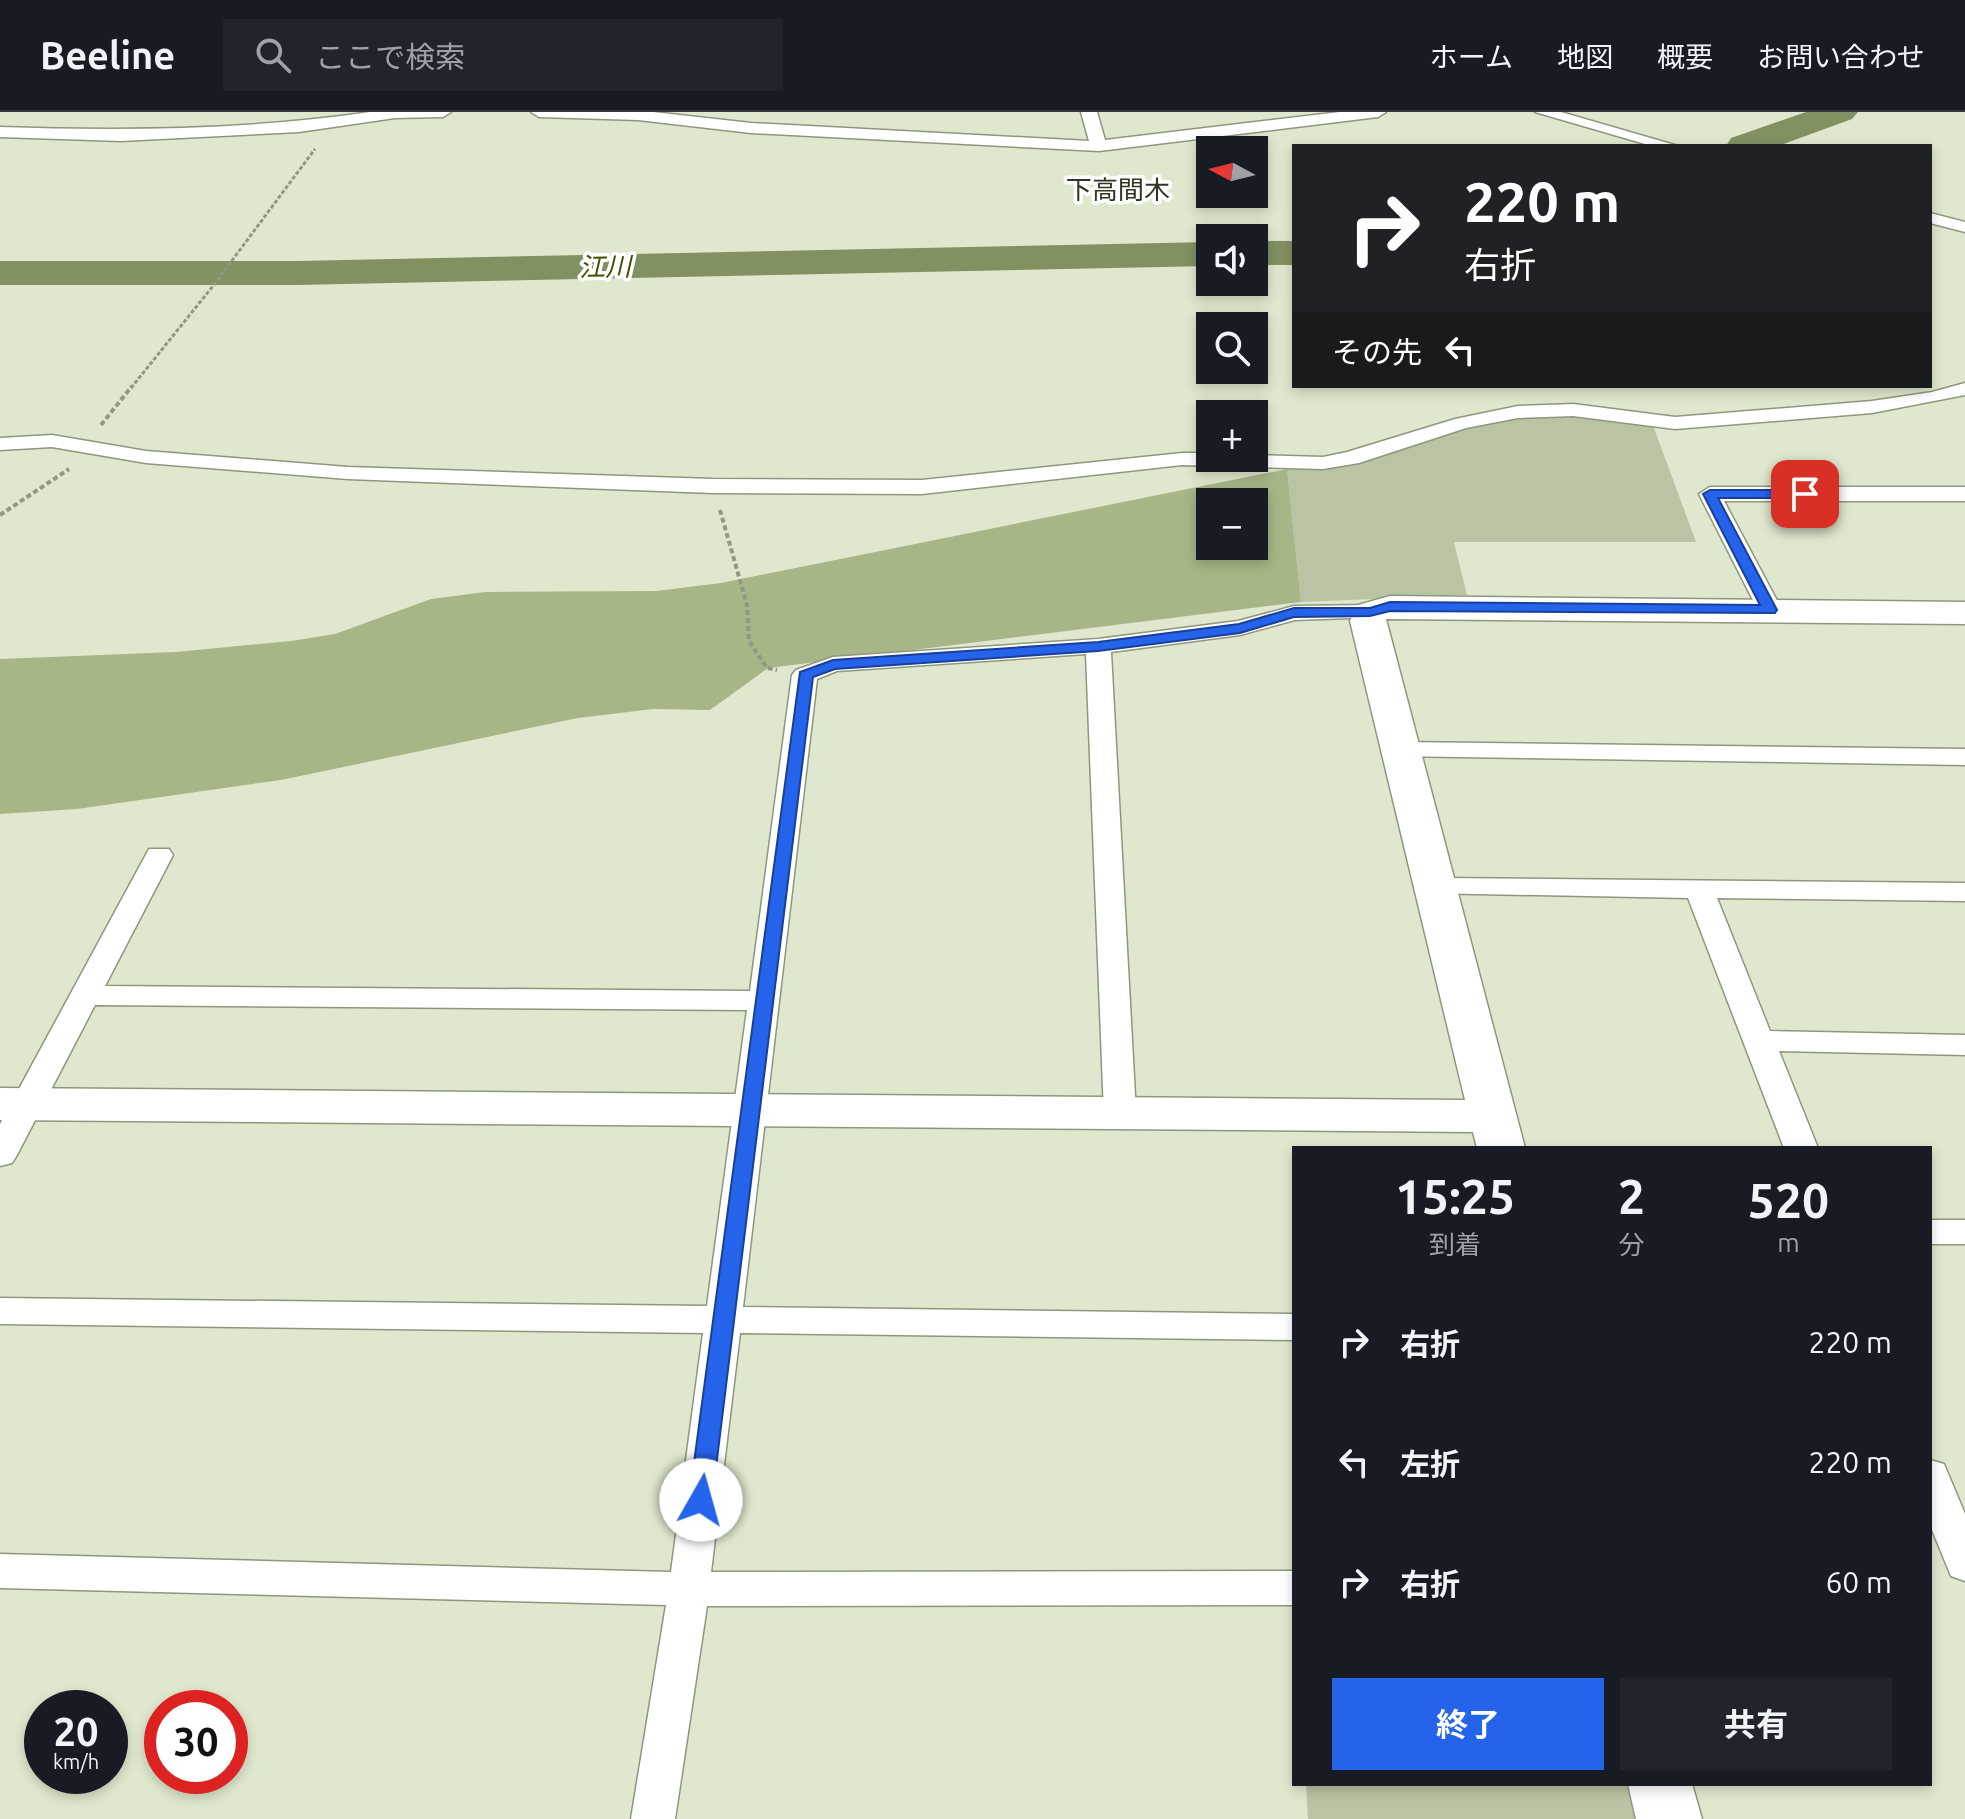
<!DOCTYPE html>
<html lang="ja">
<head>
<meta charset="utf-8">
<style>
  body { margin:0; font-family:Ubuntu,"Noto Sans JP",sans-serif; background:#20242c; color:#f1f3f6; height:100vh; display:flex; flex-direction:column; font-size:30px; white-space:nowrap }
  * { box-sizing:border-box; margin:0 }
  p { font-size:26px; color:#9ea1a6 }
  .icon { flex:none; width:44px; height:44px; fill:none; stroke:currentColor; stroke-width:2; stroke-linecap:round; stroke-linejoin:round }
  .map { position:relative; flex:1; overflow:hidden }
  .sheet { position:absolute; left:1292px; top:1034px; width:640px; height:640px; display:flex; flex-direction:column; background:#171b24; border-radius:0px; box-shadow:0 4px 12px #0003 }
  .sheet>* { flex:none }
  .top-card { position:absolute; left:1292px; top:32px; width:640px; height:244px; border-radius:0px; box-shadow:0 4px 12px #0003; background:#202124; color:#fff; overflow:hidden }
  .needle { width:52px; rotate:277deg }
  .fabs { position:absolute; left:1196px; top:24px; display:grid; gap:16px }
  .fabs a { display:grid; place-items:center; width:72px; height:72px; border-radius:0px; background:#171b24; box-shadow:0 4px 12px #0003; font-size:40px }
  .speed { position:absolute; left:24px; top:1578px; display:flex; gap:16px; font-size:40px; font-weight:700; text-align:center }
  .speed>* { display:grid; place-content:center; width:104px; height:104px; border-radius:50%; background:#171b24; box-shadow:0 4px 12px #0003; line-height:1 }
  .speed small { font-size:20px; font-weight:400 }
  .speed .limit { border:12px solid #d22; background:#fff; color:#111 }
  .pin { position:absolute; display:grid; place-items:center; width:68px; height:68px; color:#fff; margin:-34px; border-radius:16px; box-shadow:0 4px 12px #0006 }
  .me { position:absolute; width:88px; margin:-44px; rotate:7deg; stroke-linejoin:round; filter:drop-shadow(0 0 6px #0008) }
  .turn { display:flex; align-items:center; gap:28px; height:168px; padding:0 40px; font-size:36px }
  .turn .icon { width:104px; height:104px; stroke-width:2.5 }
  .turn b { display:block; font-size:56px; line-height:68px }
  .then { display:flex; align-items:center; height:76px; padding:0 40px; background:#0003; gap:16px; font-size:30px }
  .eta { display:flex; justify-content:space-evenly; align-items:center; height:136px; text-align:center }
  .eta b { font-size:48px; font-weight:700; line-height:56px }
  .cta { display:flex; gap:16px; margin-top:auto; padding:16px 40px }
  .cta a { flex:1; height:92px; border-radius:0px; background:#2563eb; color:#fff; font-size:32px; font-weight:700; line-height:92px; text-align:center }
  .cta a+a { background:#20242c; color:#f1f3f6 }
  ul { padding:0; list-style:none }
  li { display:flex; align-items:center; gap:24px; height:120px; padding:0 40px }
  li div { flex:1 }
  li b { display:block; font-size:30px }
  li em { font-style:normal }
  header { display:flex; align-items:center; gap:48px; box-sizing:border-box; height:112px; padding:0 40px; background:#171b24; border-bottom:2px solid #363941 }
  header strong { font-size:38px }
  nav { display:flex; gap:44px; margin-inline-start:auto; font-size:28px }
  .search { width:560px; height:72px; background:#20242c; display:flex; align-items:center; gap:20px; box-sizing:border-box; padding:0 28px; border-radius:0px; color:#9ea1a6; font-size:30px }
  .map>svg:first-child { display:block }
</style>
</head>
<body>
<header>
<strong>Beeline</strong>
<div class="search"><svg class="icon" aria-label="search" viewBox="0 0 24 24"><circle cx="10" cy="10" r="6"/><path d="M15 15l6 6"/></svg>ここで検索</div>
<nav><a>ホーム</a><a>地図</a><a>概要</a><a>お問い合わせ</a></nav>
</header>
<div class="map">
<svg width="1965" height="1707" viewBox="0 0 1965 1707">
  <rect width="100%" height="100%" fill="#dfe8ce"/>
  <g fill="#b8c4a3">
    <polygon points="1518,300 1651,308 1696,430 1454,430 1467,483 1301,490 1287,357"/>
    <polygon points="1306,1672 1633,1672 1643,1707 1308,1707"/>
  </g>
  <path fill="#a6b686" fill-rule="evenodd" d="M 1287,357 L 1301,490 L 768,556 L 710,598 L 653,597 L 578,606 L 281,668 L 77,697 L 0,702 L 0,547 L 176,540 L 291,529 L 335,522 L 431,487 L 485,480 L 656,479 L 721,471 ZM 1210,390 L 1254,390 L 1254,434 L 1210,434 Z"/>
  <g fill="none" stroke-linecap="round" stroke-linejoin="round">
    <g fill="#829162" fill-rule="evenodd">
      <polygon points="1806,0 1858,0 1852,7 1778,34 1726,34 1731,26"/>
      <rect x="1254" y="129" width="40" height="24"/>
      <polygon points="1210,130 1210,154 297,173 0,173 0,149 297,149"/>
    </g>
    <defs>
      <g id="street">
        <path d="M 370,0 L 451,0 L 443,5 L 395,6 L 299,20 L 121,29 L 0,25 L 0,15 C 124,19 247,18 370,0 Z"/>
        <polygon points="531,0 653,0 751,11 1089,29 1081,0 1097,0 1105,28 1340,0 1386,0 1378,5 1099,39 751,21 638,8 539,5"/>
        <polygon points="1535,0 1561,0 1678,34 1652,34"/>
        <polygon points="1930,101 1965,110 1965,120 1930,111"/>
        <polygon points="1965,271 1965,283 1872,301 1675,317 1573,304 1518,306 1466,316 1359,351 1323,357 1182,353 922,382 713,381 348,367 146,351 52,335 0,338 0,326 52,323 146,339 348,355 713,367 922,368 1182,341 1210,341 1210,346 1254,346 1254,343 1323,345 1347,340 1455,307 1518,294 1573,292 1675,305 1872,289 1932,280"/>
        <polygon points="1710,375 1965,375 1965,389 1724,389 1782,498 1770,505 1758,498 1699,382"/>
        <polygon points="1370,493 1378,495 1382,500 1378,505 1295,508 1240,523 1111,540 1136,1002 1131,1010 1120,1013 1109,1010 1104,1002 1086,542 837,559 817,567 743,1195 1294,1202 1294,1228 740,1221 711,1460 1294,1459 1294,1493 707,1494 675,1707 631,1707 666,1493 0,1476 0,1442 671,1460 703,1221 0,1212 0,1186 707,1194 747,898 95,893 17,1043 12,1051 0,1054 0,1012 149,737 169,737 173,743 105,874 750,879 792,563 796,558 833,545 1098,527 1238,509 1294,494"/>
        <polygon points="1400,630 1965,637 1965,653 1391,644 1387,638 1391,632"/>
        <polygon points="1436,766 1965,771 1965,789 1717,786 1770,919 1965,923 1965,943 1779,939 1818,1036 1784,1036 1688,786 1426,781 1422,775 1426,769"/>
        <rect x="1930" y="1108" width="35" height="24"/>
        <polygon points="1930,1348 1944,1352 1965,1402 1965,1469 1951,1464 1930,1413"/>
      </g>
      <g id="secondary">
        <polygon points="1390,484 1965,490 1965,512 1386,507 1525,1036 1477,1036 1473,1020 0,1008 0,976 1465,988 1350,509 1358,493"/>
        <polygon points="1628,1672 1692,1672 1702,1707 1636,1707"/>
      </g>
    </defs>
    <use href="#street" stroke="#8e977e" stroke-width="3"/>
    <use href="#secondary" stroke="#8e977e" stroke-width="3"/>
    <polyline stroke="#919884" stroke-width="3" stroke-dasharray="4 2" stroke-linecap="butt" points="131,276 213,174 315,37"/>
    <g stroke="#919884" stroke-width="4" stroke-dasharray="5 3" stroke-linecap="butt">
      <polyline points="101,313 132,274"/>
      <polyline points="720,398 747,493 749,529 767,556 777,558"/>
      <polyline points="0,403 69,357"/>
    </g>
    <use href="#street" fill="#fff" fill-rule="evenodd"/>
    <use href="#secondary" fill="#fff" fill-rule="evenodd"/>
  </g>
  <polygon fill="#2563eb" stroke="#184099" stroke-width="2" points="1710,378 1805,378 1812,382 1805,386 1718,386 1777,498 1775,501 1390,499 1370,504 1294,505 1240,521 1098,539 835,557 813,565 712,1388 709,1394 692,1394 689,1388 800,560 833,548 1098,530 1239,512 1294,496 1370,496 1390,490 1760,493 1703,382"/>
  <g text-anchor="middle" stroke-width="7" stroke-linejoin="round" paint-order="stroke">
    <g font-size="26" fill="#303621" stroke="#fff">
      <text x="1118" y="87">下高間木</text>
    </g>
    <g font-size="26" font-style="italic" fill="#405202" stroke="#fff">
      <text transform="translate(605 155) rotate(-1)" y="9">江川</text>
    </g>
  </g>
</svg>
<div class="fabs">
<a><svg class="needle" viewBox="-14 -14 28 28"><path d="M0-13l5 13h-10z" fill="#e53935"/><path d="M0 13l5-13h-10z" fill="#9ea1a6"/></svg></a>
<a><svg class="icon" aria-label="sound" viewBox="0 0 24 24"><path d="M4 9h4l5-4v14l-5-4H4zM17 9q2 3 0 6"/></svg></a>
<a><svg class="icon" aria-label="search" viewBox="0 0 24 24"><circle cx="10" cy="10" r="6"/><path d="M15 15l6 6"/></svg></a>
<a>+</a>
<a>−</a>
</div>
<div class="speed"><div>20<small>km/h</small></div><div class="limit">30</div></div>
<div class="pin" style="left:1805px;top:382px;background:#d93025"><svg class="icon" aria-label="arrive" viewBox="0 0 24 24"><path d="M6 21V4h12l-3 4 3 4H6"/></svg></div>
<svg class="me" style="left:701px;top:1388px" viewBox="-20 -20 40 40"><circle r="19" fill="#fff"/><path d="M0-13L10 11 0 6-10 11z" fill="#2563eb"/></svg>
<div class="top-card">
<div class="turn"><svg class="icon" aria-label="right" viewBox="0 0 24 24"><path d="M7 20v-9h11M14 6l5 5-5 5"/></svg><div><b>220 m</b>右折</div></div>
<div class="then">その先<svg class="icon" aria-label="left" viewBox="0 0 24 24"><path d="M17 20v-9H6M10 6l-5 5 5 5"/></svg></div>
</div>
<section class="sheet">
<div class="eta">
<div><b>15:25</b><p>到着</p></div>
<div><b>2</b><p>分</p></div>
<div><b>520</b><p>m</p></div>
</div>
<ul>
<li><svg class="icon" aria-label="right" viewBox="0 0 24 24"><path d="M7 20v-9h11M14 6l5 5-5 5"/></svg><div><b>右折</b></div><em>220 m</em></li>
<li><svg class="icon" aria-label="left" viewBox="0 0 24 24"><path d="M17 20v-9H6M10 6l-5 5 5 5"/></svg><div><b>左折</b></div><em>220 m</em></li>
<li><svg class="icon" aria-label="right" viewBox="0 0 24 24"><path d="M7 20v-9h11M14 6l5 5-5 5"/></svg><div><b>右折</b></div><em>60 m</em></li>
</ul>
<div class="cta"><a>終了</a><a>共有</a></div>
</section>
</div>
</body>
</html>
